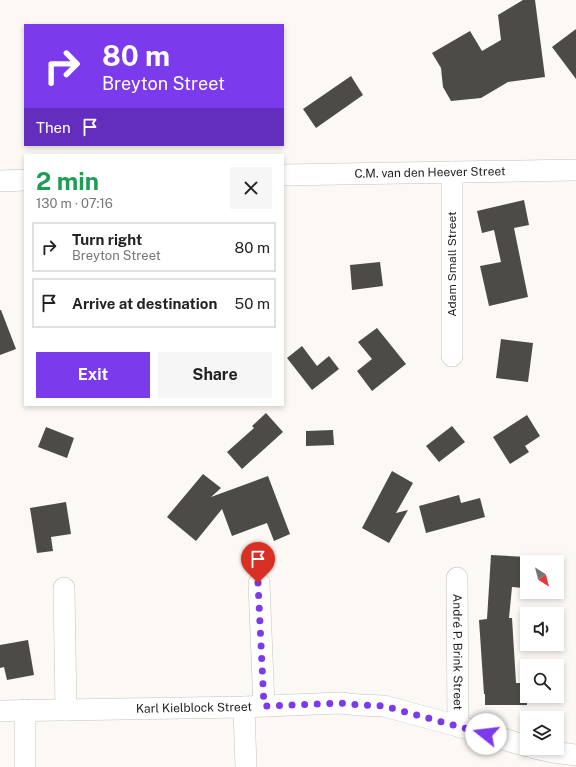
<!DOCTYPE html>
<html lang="en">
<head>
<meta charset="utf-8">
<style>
  body { margin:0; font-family:"Public Sans",sans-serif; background:#f6f6f6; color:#222; height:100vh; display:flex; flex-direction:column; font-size:15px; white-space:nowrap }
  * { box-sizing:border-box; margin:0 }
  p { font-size:13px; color:#767676 }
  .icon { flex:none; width:22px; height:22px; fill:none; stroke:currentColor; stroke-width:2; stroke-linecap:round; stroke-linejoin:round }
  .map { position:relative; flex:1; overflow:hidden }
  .panel { position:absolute; left:24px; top:154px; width:260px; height:252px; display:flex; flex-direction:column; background:#fff; border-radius:0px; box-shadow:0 2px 6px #0003 }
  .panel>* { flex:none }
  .hud { position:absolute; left:24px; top:24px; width:260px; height:122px; border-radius:0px; box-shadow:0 2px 6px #0003; background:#7c3aed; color:#fff; overflow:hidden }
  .needle { width:26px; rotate:144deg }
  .fabs { position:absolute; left:520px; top:555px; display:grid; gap:8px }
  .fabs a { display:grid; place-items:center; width:44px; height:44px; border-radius:0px; background:#fff; box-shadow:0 2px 6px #0003; font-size:20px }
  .pin { position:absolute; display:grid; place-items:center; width:34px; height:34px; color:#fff; margin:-41px -17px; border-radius:50% 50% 50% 0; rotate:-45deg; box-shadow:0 0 4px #0007 }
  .pin .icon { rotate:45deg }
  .me { position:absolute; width:44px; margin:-22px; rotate:286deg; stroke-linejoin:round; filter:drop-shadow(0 0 3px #0008) }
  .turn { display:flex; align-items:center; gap:14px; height:84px; padding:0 12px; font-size:18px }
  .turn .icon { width:52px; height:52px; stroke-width:2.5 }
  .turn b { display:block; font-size:28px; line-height:34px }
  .then { display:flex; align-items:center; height:38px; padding:0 12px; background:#0003; gap:8px; font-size:15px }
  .round { display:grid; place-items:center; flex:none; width:42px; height:42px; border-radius:0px; background:#f6f6f6 }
  .head { display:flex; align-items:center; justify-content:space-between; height:68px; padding:0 12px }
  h1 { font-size:24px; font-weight:700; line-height:30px; color:#1e9e55 }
  .primary-button { display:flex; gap:8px; margin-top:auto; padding:8px 12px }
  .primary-button a { flex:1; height:46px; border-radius:0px; background:#7c3aed; color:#fff; font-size:16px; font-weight:700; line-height:46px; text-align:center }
  .primary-button a+a { background:#f6f6f6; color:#222 }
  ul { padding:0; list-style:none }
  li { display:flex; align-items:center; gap:12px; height:50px; margin:0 8px 6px; padding:0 4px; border:2px solid #e0e0e0; border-radius:0px }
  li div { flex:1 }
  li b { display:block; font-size:15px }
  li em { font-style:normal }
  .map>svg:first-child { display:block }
</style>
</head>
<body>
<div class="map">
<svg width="576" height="767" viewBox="0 0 576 767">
  <rect width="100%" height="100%" fill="#fcf9f4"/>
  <g fill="#4d4b47">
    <polygon points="523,0 535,0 545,77 508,82 481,98 451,101 443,87 441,68 432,53 470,31 482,51 501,40 498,15"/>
    <polygon points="576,29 576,79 552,47"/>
    <polygon points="351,76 363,95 316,128 303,109"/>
    <polygon points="524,200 529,225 514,228 528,297 489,306 480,266 501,262 494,230 482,233 477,211"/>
    <polygon points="380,262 383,286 352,290 350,265"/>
    <polygon points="0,310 1,310 16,349 0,355"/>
    <polygon points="377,328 406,364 372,391 357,371 372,359 358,342"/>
    <polygon points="501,339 533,343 528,382 496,378"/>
    <polygon points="302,346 317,366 329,356 339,369 312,390 287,358"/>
    <polygon points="266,413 283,432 242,469 227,452 254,428 252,426"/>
    <polygon points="527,415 540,436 525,446 529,452 510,464 493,437"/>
    <polygon points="452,426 465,442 439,462 426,446"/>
    <polygon points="46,427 74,438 67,458 38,447"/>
    <polygon points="333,430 334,445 306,446 306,431"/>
    <polygon points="392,471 413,483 396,513 408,510 389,543 362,528"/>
    <polygon points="203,474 221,488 211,497 268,476 290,534 274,541 267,523 232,536 222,509 196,541 167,517"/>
    <polygon points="459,495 461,503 480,498 485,517 426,533 419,506"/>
    <polygon points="66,502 71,534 51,537 53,551 37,553 30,508"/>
    <polygon points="491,555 527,557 527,581 525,581 524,588 512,587 509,618 512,618 516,683 527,683 527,705 485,705 485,694 484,694 479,620 487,619"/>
    <polygon points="28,640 34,675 7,680 4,667 0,668 0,645"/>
  </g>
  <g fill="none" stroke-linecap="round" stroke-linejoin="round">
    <defs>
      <g id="minor">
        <path id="s1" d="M 283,175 L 576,170"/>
        <polyline points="0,181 25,180"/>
        <polyline points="452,356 452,172"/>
        <path id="s2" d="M 457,578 L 458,726"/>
        <polyline points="259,583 264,706"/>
        <polyline points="64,588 66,710"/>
        <polyline points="244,707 246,767"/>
        <polyline points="25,710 25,767"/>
        <path id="s3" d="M 0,711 L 244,707 L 340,703 L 359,705 L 384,706 L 458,726 L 527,746"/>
        <polyline points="534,748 553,752 576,755"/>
      </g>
    </defs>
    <use href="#minor" stroke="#c5c3be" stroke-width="22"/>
    <use href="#minor" stroke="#fff" stroke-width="21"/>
  </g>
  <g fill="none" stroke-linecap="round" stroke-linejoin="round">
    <polyline stroke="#7c3aed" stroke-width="7" stroke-dasharray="0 12.6" points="258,583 264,706 340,703 359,705 384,706 486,734"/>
  </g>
  <g text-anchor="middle" stroke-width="4" stroke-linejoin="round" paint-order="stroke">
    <g font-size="12" fill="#1f1e1c" stroke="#fff">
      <text dy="4" stroke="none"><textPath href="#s1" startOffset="147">C.M. van den Heever Street</textPath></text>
      <text transform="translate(452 264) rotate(-90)" y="4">Adam Small Street</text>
      <text dy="4" stroke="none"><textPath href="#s2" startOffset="74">André P. Brink Street</textPath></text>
      <text dy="4" stroke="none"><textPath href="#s3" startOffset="194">Karl Kielblock Street</textPath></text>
    </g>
  </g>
</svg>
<div class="fabs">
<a><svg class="needle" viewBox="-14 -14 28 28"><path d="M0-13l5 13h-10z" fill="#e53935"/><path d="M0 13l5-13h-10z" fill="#767676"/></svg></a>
<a><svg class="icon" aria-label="sound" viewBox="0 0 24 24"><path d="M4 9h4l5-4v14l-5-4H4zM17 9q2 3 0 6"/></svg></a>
<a><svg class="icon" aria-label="search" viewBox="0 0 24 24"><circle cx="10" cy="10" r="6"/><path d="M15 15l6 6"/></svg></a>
<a><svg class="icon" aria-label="layers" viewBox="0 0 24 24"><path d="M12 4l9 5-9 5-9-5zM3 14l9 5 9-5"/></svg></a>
</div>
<div class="pin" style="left:258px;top:583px;background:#d93025"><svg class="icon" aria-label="arrive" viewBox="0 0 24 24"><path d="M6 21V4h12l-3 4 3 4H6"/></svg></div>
<svg class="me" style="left:486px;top:734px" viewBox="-20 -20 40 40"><circle r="19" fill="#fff"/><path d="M0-13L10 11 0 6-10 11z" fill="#7c3aed"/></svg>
<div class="hud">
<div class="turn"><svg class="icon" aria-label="right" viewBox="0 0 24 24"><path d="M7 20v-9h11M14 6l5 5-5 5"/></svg><div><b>80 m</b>Breyton Street</div></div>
<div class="then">Then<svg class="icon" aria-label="arrive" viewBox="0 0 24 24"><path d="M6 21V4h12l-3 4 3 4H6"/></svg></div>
</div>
<section class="panel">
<div class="head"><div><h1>2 min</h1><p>130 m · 07:16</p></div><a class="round"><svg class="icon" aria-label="close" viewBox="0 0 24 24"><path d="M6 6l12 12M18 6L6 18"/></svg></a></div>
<ul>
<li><svg class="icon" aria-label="right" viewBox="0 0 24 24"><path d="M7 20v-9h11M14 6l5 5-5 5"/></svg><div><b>Turn right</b><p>Breyton Street</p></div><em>80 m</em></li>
<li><svg class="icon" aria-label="arrive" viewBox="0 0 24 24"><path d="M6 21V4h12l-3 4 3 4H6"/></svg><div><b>Arrive at destination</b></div><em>50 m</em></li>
</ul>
<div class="primary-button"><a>Exit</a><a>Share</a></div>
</section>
</div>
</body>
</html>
